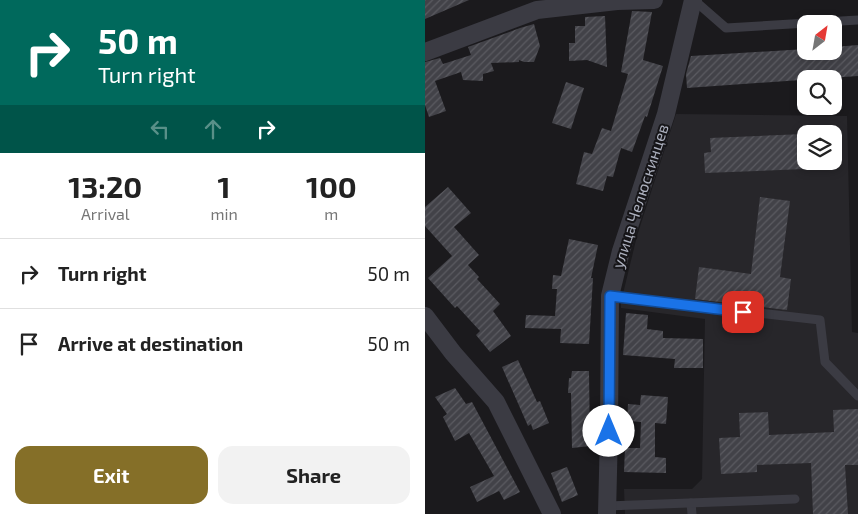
<!DOCTYPE html>
<html lang="en">
<head>
<meta charset="utf-8">
<style>
  body { margin:0; font-family:"Exo 2",sans-serif; background:#f2f2f2; color:#222; height:100vh; display:flex; flex-direction:column; font-size:19px; white-space:nowrap }
  * { box-sizing:border-box; margin:0 }
  p { font-size:16px; color:#767676 }
  .icon { flex:none; width:28px; height:28px; fill:none; stroke:currentColor; stroke-width:2; stroke-linecap:round; stroke-linejoin:round }
  .map { position:relative; flex:1; overflow:hidden }
  .panel { display:flex; flex-direction:column; background:#fff; width:425px }
  .panel>* { flex:none }
  .guide { background:#00695c; color:#fff; overflow:hidden }
  .needle { width:32px; rotate:31deg }
  .buttons { position:absolute; left:372px; top:15px; display:grid; gap:10px }
  .buttons a { display:grid; place-items:center; width:45px; height:45px; border-radius:10px; background:#fff; box-shadow:0 2px 8px #0003; font-size:25px }
  .pin { position:absolute; display:grid; place-items:center; width:42px; height:42px; color:#fff; margin:-21px; border-radius:10px; box-shadow:0 2px 8px #0006 }
  .me { position:absolute; width:55px; margin:-28px; rotate:0deg; stroke-linejoin:round; filter:drop-shadow(0 0 4px #0008) }
  .turn { display:flex; align-items:center; gap:18px; height:105px; padding:0 15px; font-size:22px }
  .turn .icon { width:65px; height:65px; stroke-width:2.5 }
  .turn b { display:block; font-size:35px; line-height:42px }
  .lanes { display:flex; align-items:center; height:48px; padding:0 15px; background:#0003; justify-content:center; gap:25px; direction:ltr }
  .lanes .off { opacity:.35 }
  .eta { display:flex; justify-content:space-evenly; align-items:center; height:85px; text-align:center }
  .eta b { font-size:30px; font-weight:700; line-height:35px }
  .action { display:flex; gap:10px; margin-top:auto; padding:10px 15px }
  .action a { flex:1; height:58px; border-radius:15px; background:#856f28; color:#fff; font-size:20px; font-weight:700; line-height:58px; text-align:center }
  .action a+a { background:#f2f2f2; color:#222 }
  ul { padding:0; list-style:none }
  li { display:flex; align-items:center; gap:15px; height:70px; padding:0 15px; border-top:1px solid #e0e0e0 }
  li div { flex:1 }
  li b { display:block; font-size:19px }
  li em { font-style:normal }
  main { display:flex; flex:1; min-height:0 }
  .map>svg:first-child { display:block }
</style>
</head>
<body>
<main>
<section class="panel">
<div class="guide">
<div class="turn"><svg class="icon" aria-label="right" viewBox="0 0 24 24"><path d="M7 20v-9h11M14 6l5 5-5 5"/></svg><div><b>50 m</b>Turn right</div></div>
<div class="lanes"><svg class="icon off" aria-label="left" viewBox="0 0 24 24"><path d="M17 20v-9H6M10 6l-5 5 5 5"/></svg><svg class="icon off" aria-label="ahead" viewBox="0 0 24 24"><path d="M12 20V5M6 11l6-6 6 6"/></svg><svg class="icon" aria-label="right" viewBox="0 0 24 24"><path d="M7 20v-9h11M14 6l5 5-5 5"/></svg></div>
</div>
<div class="eta">
<div><b>13:20</b><p>Arrival</p></div>
<div><b>1</b><p>min</p></div>
<div><b>100</b><p>m</p></div>
</div>
<ul>
<li><svg class="icon" aria-label="right" viewBox="0 0 24 24"><path d="M7 20v-9h11M14 6l5 5-5 5"/></svg><div><b>Turn right</b></div><em>50 m</em></li>
<li><svg class="icon" aria-label="arrive" viewBox="0 0 24 24"><path d="M6 21V4h12l-3 4 3 4H6"/></svg><div><b>Arrive at destination</b></div><em>50 m</em></li>
</ul>
<div class="action"><a>Exit</a><a>Share</a></div>
</section>
<div class="map">
<svg width="433" height="514" viewBox="0 0 433 514">
  <defs>
    <pattern id="building-hatch" width="6" height="6" patternUnits="userSpaceOnUse" patternTransform="scale(1.25)"><rect width="6" height="6" fill="#424248"/><path d="M-1 1l2-2M0 6l6-6M5 7l2-2" fill="none" stroke="#5b5b61"/></pattern>
  </defs>
  <rect width="100%" height="100%" fill="#1b1a1d"/>
  <path fill="#27262a" fill-rule="evenodd" d="M 251,114 L 422,116 L 427,332 L 433,333 L 433,514 L 200,514 L 199,489 L 267,489 L 277,479 L 280,319 L 196,308 L 196,302 L 212,236 ZM 381,134 L 409,134 L 409,161 L 381,161 Z"/>
  <g fill="url(#building-hatch)">
    <polygon points="0,0 44,0 0,19"/>
    <polygon points="207,11 227,12 218,60 238,66 222,117 220,116 207,152 196,148 188,177 182,176 178,191 151,184 159,152 167,154 177,128 186,131 203,74 196,72"/>
    <polygon points="180,16 182,67 162,60 144,61 144,43 150,43 150,26 160,26 160,17"/>
    <polygon points="109,24 115,46 109,62 99,62 94,60 94,62 66,63 69,71 58,74 58,81 38,80 36,72 10,81 21,111 4,117 0,105 0,62 15,58 18,64 46,55 43,47 95,28"/>
    <polygon points="433,45 433,76 262,88 261,74 266,56 381,49 381,51 409,51 409,47"/>
    <polygon points="141,82 159,88 146,129 127,123"/>
    <polygon points="379,134 380,169 280,173 279,153 286,152 285,138"/>
    <polygon points="23,187 46,213 29,227 54,255 43,265 54,277 52,279 75,304 68,311 86,336 65,352 51,335 55,331 32,306 30,308 3,278 27,256 0,226 0,207"/>
    <polygon points="335,197 365,201 355,277 366,279 362,310 270,299 274,267 326,274"/>
    <polygon points="144,239 173,245 166,278 168,278 164,344 135,343 136,329 100,328 101,315 130,316 132,289 127,289 128,275 136,276"/>
    <polygon points="201,313 223,315 222,329 238,331 238,338 278,339 278,368 249,368 250,359 198,355"/>
    <polygon points="93,360 112,402 115,401 124,423 108,430 106,424 103,426 77,367"/>
    <polygon points="147,371 164,371 165,446 147,448 146,393 143,393 144,378 146,378"/>
    <polygon points="30,388 41,404 47,402 95,492 79,500 74,491 52,502 45,487 69,476 44,433 30,441 18,417 22,414 10,397"/>
    <polygon points="216,395 243,397 241,424 230,423 230,457 241,458 241,473 199,472 200,448 215,448 216,422 202,421 203,404 215,405"/>
    <polygon points="433,409 433,465 420,465 423,514 388,514 386,463 332,465 332,472 296,474 294,438 315,437 314,413 343,412 344,435 409,432 408,410"/>
    <polygon points="142,467 153,495 137,502 126,473"/>
  </g>
  <g fill="none" stroke-linecap="round" stroke-linejoin="round">
    <g stroke="#3b3b43" stroke-width="9">
      <polyline points="269,0 301,28 433,20"/>
      <polyline points="185,296 395,320 400,362 433,396"/>
      <polyline points="266,503 267,514"/>
      <polyline points="182,506 370,499"/>
    </g>
    <g stroke="#3b3b43" stroke-width="18">
      <polyline points="0,52 112,10 192,1 229,0"/>
      <polyline points="0,316 28,353 71,402 127,514"/>
      <polyline points="182,514 184,431 185,296 196,251 241,114 268,0"/>
    </g>
  </g>
  <g fill="none" stroke-linecap="round" stroke-linejoin="round">
    <defs>
      <polyline id="route" points="184,431 185,296 318,312"/>
    </defs>
    <use href="#route" stroke="#114b97" stroke-width="12"/>
    <use href="#route" stroke="#1a73e8" stroke-width="9"/>
  </g>
  <g text-anchor="middle" stroke-width="4" stroke-linejoin="round" paint-order="stroke">
    <g font-size="16" fill="#acb0be" stroke="#161518">
      <text transform="translate(215 196) rotate(-72)" y="6">улица Челюскинцев</text>
    </g>
  </g>
</svg>
<div class="buttons">
<a><svg class="needle" viewBox="-14 -14 28 28"><path d="M0-13l5 13h-10z" fill="#e53935"/><path d="M0 13l5-13h-10z" fill="#767676"/></svg></a>
<a><svg class="icon" aria-label="search" viewBox="0 0 24 24"><circle cx="10" cy="10" r="6"/><path d="M15 15l6 6"/></svg></a>
<a><svg class="icon" aria-label="layers" viewBox="0 0 24 24"><path d="M12 4l9 5-9 5-9-5zM3 14l9 5 9-5"/></svg></a>
</div>
<div class="pin" style="left:318px;top:312px;background:#d93025"><svg class="icon" aria-label="arrive" viewBox="0 0 24 24"><path d="M6 21V4h12l-3 4 3 4H6"/></svg></div>
<svg class="me" style="left:184px;top:431px" viewBox="-20 -20 40 40"><circle r="19" fill="#fff"/><path d="M0-13L10 11 0 6-10 11z" fill="#1a73e8"/></svg>
</div>
</main>
</body>
</html>
